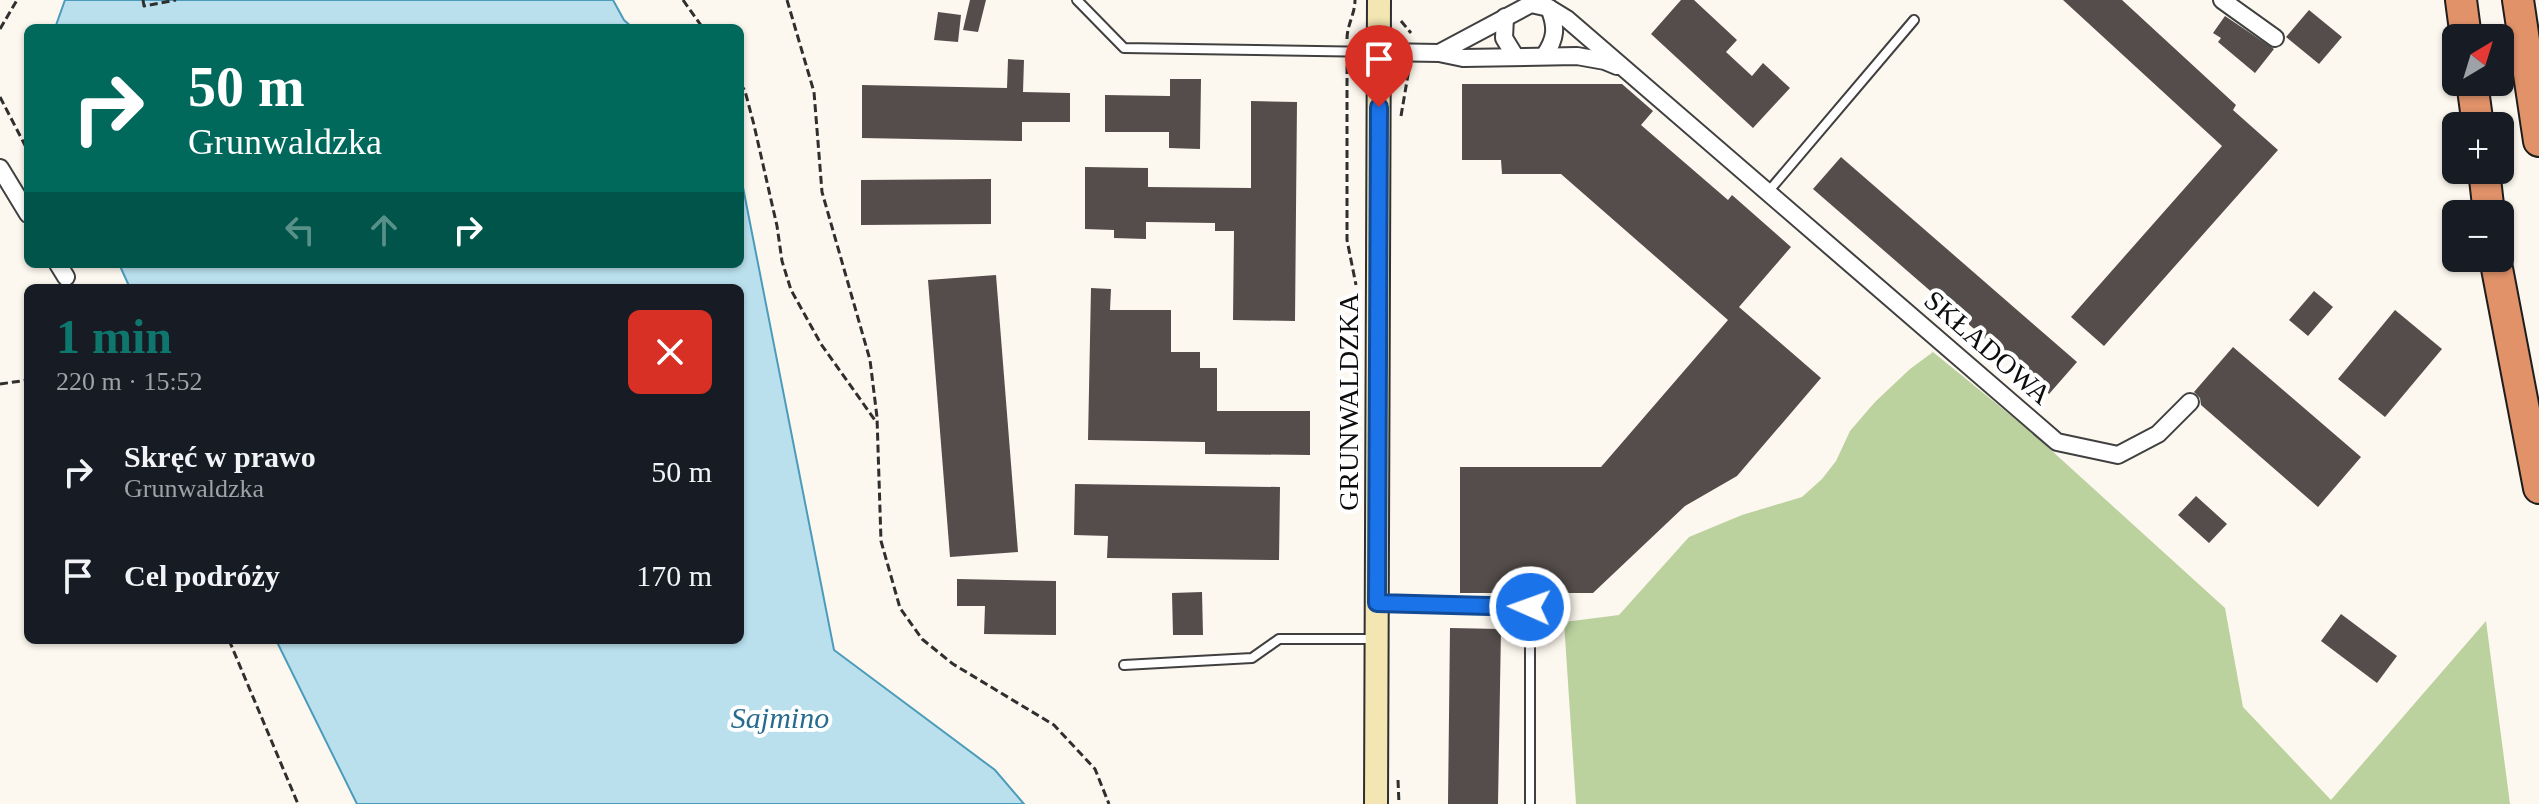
<!DOCTYPE html>
<html lang="pl">
<head>
<meta charset="utf-8">
<style>
  body { margin:0; font-family:"Times New Roman",serif; background:#242831; color:#f1f3f6; height:100vh; display:flex; flex-direction:column; font-size:30px; white-space:nowrap }
  * { box-sizing:border-box; margin:0 }
  p { font-size:26px; color:#9ea1a6 }
  .icon { flex:none; width:44px; height:44px; fill:none; stroke:currentColor; stroke-width:2; stroke-linecap:round; stroke-linejoin:round }
  .map { position:relative; flex:1; overflow:hidden }
  .sheet { position:absolute; left:24px; top:284px; width:720px; height:360px; display:flex; flex-direction:column; background:#171b24; border-radius:12px; box-shadow:0 2px 6px #0004 }
  .sheet>* { flex:none }
  .hud { position:absolute; left:24px; top:24px; width:720px; height:244px; border-radius:12px; box-shadow:0 2px 6px #0004; background:#00695c; color:#fff; overflow:hidden }
  .needle { width:52px; rotate:38deg }
  .buttons { position:absolute; left:2442px; top:24px; display:grid; gap:16px }
  .buttons a { display:grid; place-items:center; width:72px; height:72px; border-radius:12px; background:#171b24; box-shadow:0 2px 6px #0004; font-size:40px }
  .pin { position:absolute; display:grid; place-items:center; width:68px; height:68px; color:#fff; margin:-82px -34px; border-radius:50% 50% 50% 0; rotate:-45deg; box-shadow:0 0 8px #0007 }
  .pin .icon { rotate:45deg }
  .me { position:absolute; width:88px; margin:-44px; rotate:272deg; stroke-linejoin:round; filter:drop-shadow(0 0 6px #0008) }
  .turn { display:flex; align-items:center; gap:28px; height:168px; padding:0 32px; font-size:36px }
  .turn .icon { width:104px; height:104px; stroke-width:2.5 }
  .turn b { display:block; font-size:56px; line-height:68px }
  .lanes { display:flex; align-items:center; height:76px; padding:0 32px; background:#0003; justify-content:center; gap:40px; direction:ltr }
  .lanes .off { opacity:.35 }
  .round { display:grid; place-items:center; flex:none; width:84px; height:84px; border-radius:12px; background:#242831 }
  .head { display:flex; align-items:center; justify-content:space-between; height:136px; padding:0 32px }
  h1 { font-size:48px; font-weight:700; line-height:60px; color:#0f766e }
  ul { padding:0; list-style:none }
  li { display:flex; align-items:center; gap:24px; height:104px; padding:0 32px }
  li div { flex:1 }
  li b { display:block; font-size:30px }
  li em { font-style:normal }
  .map>svg:first-child { display:block }
</style>
</head>
<body>
<div class="map">
<svg width="2539" height="804" viewBox="0 0 2539 804">
  <rect width="100%" height="100%" fill="#fdf8ef"/>
  <polygon fill="#bbd19e" points="1933,352 2030,431 2225,608 2243,707 2331,800 2486,621 2510,804 1576,804 1564,622 1619,615 1689,537 1742,515 1802,497 1822,479 1836,461 1850,431 1875,402 1910,369"/>
  <g fill="#bae0ee" stroke="#4b9bbb" stroke-width="2">
    <polygon points="65,0 613,0 624,20 633,28 55,28"/>
    <polygon points="740,172 834,650 995,770 1024,804 357,804 276,640 740,640 740,288 130,288 119,264 740,264"/>
  </g>
  <g fill="#544d4b">
    <polygon points="970,0 986,0 978,32 963,30"/>
    <polygon points="1681,0 1694,0 1737,40 1726,52 1752,76 1763,63 1790,88 1753,128 1651,34"/>
    <polygon points="2063,0 2122,0 2236,105 2233,110 2278,150 2104,346 2071,317 2222,146"/>
    <polygon points="2309,10 2342,37 2319,64 2286,37"/>
    <polygon points="938,12 961,15 958,42 934,40"/>
    <polygon points="2225,16 2274,49 2255,73 2218,42 2221,38 2213,33"/>
    <polygon points="1008,59 1024,60 1023,92 1070,93 1070,122 1022,122 1022,141 862,138 862,85 1007,88"/>
    <polygon points="1170,79 1201,79 1200,149 1169,148 1169,132 1105,132 1105,95 1170,96"/>
    <polygon points="1462,84 1622,84 1653,111 1641,125 1728,200 1732,195 1791,247 1739,307 1821,378 1737,476 1685,506 1593,593 1460,593 1460,467 1601,467 1728,320 1561,174 1502,174 1501,160 1462,160"/>
    <polygon points="1251,101 1297,102 1295,321 1233,320 1234,231 1215,231 1215,223 1146,222 1146,239 1114,238 1114,230 1085,229 1085,167 1148,168 1148,187 1251,188"/>
    <polygon points="1841,157 2077,362 2049,394 1813,189"/>
    <polygon points="991,179 991,224 861,225 861,180"/>
    <polygon points="996,275 1018,552 950,557 928,280"/>
    <polygon points="1091,288 1111,289 1110,310 1171,310 1171,352 1200,352 1200,368 1217,368 1217,411 1310,411 1310,455 1205,454 1205,442 1088,440"/>
    <polygon points="2314,291 2333,307 2308,336 2289,320"/>
    <polygon points="2395,310 2442,349 2385,417 2338,379"/>
    <polygon points="2233,347 2361,457 2318,507 2201,405 2200,398 2194,392"/>
    <polygon points="1075,484 1280,487 1279,560 1107,558 1108,536 1074,535"/>
    <polygon points="2196,496 2227,524 2209,543 2178,515"/>
    <polygon points="957,579 1056,581 1056,635 984,634 985,606 957,606"/>
    <polygon points="1202,592 1203,635 1173,635 1172,593"/>
    <polygon points="2341,614 2397,656 2377,683 2321,641"/>
    <polygon points="1450,628 1501,629 1498,804 1448,804"/>
  </g>
  <g fill="none" stroke-linecap="round" stroke-linejoin="round">
    <defs>
      <g id="service">
        <polyline points="1077,0 1124,48 1378,52"/>
        <polyline points="1768,192 1914,20"/>
        <polyline points="1380,603 1530,607 1530,804"/>
        <polyline points="1124,665 1252,658 1279,639 1376,639"/>
      </g>
      <g id="minor">
        <polyline points="2222,0 2275,38"/>
        <polyline points="1505,17 1504,38 1515,56"/>
        <polyline points="1379,52 1439,53 1463,58 1577,56 1605,61 1617,66"/>
        <polyline points="1439,53 1531,4 1549,8 1567,19 2057,442 2118,455 2158,434 2190,402"/>
        <path d="M 1544,56 C 1556,39 1557,27 1549,8"/>
        <polyline points="0,168 28,214"/>
        <polyline points="58,264 66,277"/>
      </g>
      <polyline id="secondary" points="1376,804 1379,0"/>
      <g id="motorway">
        <polyline points="2461,0 2466,38"/>
        <polyline points="2518,0 2539,141"/>
        <polyline points="2472,82 2478,126"/>
        <polyline points="2484,170 2489,214"/>
        <polyline points="2495,258 2539,488"/>
      </g>
    </defs>
    <use href="#service" stroke="#404040" stroke-width="12"/>
    <use href="#minor" stroke="#404040" stroke-width="20"/>
    <use href="#secondary" stroke="#2f2f2f" stroke-width="26"/>
    <use href="#motorway" stroke="#1e1e1e" stroke-width="34"/>
    <g stroke="#2f2f2f" stroke-width="3" stroke-dasharray="8 4" stroke-linecap="butt">
      <polyline points="143,0 144,6 176,0"/>
      <polyline points="683,0 703,28"/>
      <polyline points="787,0 814,92 822,192 870,360 877,417 881,541 900,608 922,639 953,664 1054,725 1095,769 1109,804"/>
      <polyline points="1401,21 1411,33"/>
      <polyline points="0,29 17,0"/>
      <path d="M 1347,39 C 1347,25 1355,14 1355,0"/>
      <polyline points="1347,66 1347,240 1356,285"/>
      <polyline points="740,83 745,91 754,125 777,226 782,261 791,290 821,344 877,423"/>
      <polyline points="0,97 28,151"/>
      <polyline points="1401,116 1409,69"/>
      <polyline points="0,384 28,380"/>
      <polyline points="229,640 298,804"/>
      <polyline points="1398,780 1399,804"/>
    </g>
    <use href="#service" stroke="#fff" stroke-width="8"/>
    <use href="#minor" stroke="#fff" stroke-width="16"/>
    <use href="#secondary" stroke="#f4e6b2" stroke-width="22"/>
    <use href="#motorway" stroke="#e19269" stroke-width="30"/>
  </g>
  <g fill="none" stroke-linecap="round" stroke-linejoin="round">
    <defs>
      <polyline id="route" points="1379,107 1377,603 1530,607"/>
    </defs>
    <use href="#route" stroke="#114b97" stroke-width="20"/>
    <use href="#route" stroke="#1a73e8" stroke-width="14"/>
  </g>
  <g text-anchor="middle" stroke-width="8" stroke-linejoin="round" paint-order="stroke">
    <g font-size="28" fill="#0d0d0d" stroke="#fff">
      <text transform="translate(1988 347) rotate(41)" y="10">SKŁADOWA</text>
      <text transform="translate(1348 402) rotate(-90)" y="10">GRUNWALDZKA</text>
    </g>
    <g font-size="30" font-style="italic" fill="#276c8e" stroke="#fff">
      <text x="780" y="728">Sajmino</text>
    </g>
  </g>
</svg>
<div class="buttons">
<a><svg class="needle" viewBox="-14 -14 28 28"><path d="M0-13l5 13h-10z" fill="#e53935"/><path d="M0 13l5-13h-10z" fill="#9ea1a6"/></svg></a>
<a>+</a>
<a>−</a>
</div>
<div class="pin" style="left:1379px;top:107px;background:#d93025"><svg class="icon" aria-label="arrive" viewBox="0 0 24 24"><path d="M6 21V4h12l-3 4 3 4H6"/></svg></div>
<svg class="me" style="left:1530px;top:607px" viewBox="-20 -20 40 40"><circle r="17" fill="#1a73e8" stroke="#fff" stroke-width="3"/><path d="M0-11L8 9 0 5-8 9z" fill="#fff"/></svg>
<div class="hud">
<div class="turn"><svg class="icon" aria-label="right" viewBox="0 0 24 24"><path d="M7 20v-9h11M14 6l5 5-5 5"/></svg><div><b>50 m</b>Grunwaldzka</div></div>
<div class="lanes"><svg class="icon off" aria-label="left" viewBox="0 0 24 24"><path d="M17 20v-9H6M10 6l-5 5 5 5"/></svg><svg class="icon off" aria-label="ahead" viewBox="0 0 24 24"><path d="M12 20V5M6 11l6-6 6 6"/></svg><svg class="icon" aria-label="right" viewBox="0 0 24 24"><path d="M7 20v-9h11M14 6l5 5-5 5"/></svg></div>
</div>
<section class="sheet">
<div class="head"><div><h1>1 min</h1><p>220 m · 15:52</p></div><a class="round" style="background:#d93025;color:#fff"><svg class="icon" aria-label="close" viewBox="0 0 24 24"><path d="M6 6l12 12M18 6L6 18"/></svg></a></div>
<ul>
<li><svg class="icon" aria-label="right" viewBox="0 0 24 24"><path d="M7 20v-9h11M14 6l5 5-5 5"/></svg><div><b>Skręć w prawo</b><p>Grunwaldzka</p></div><em>50 m</em></li>
<li><svg class="icon" aria-label="arrive" viewBox="0 0 24 24"><path d="M6 21V4h12l-3 4 3 4H6"/></svg><div><b>Cel podróży</b></div><em>170 m</em></li>
</ul>
</section>
</div>
</body>
</html>
